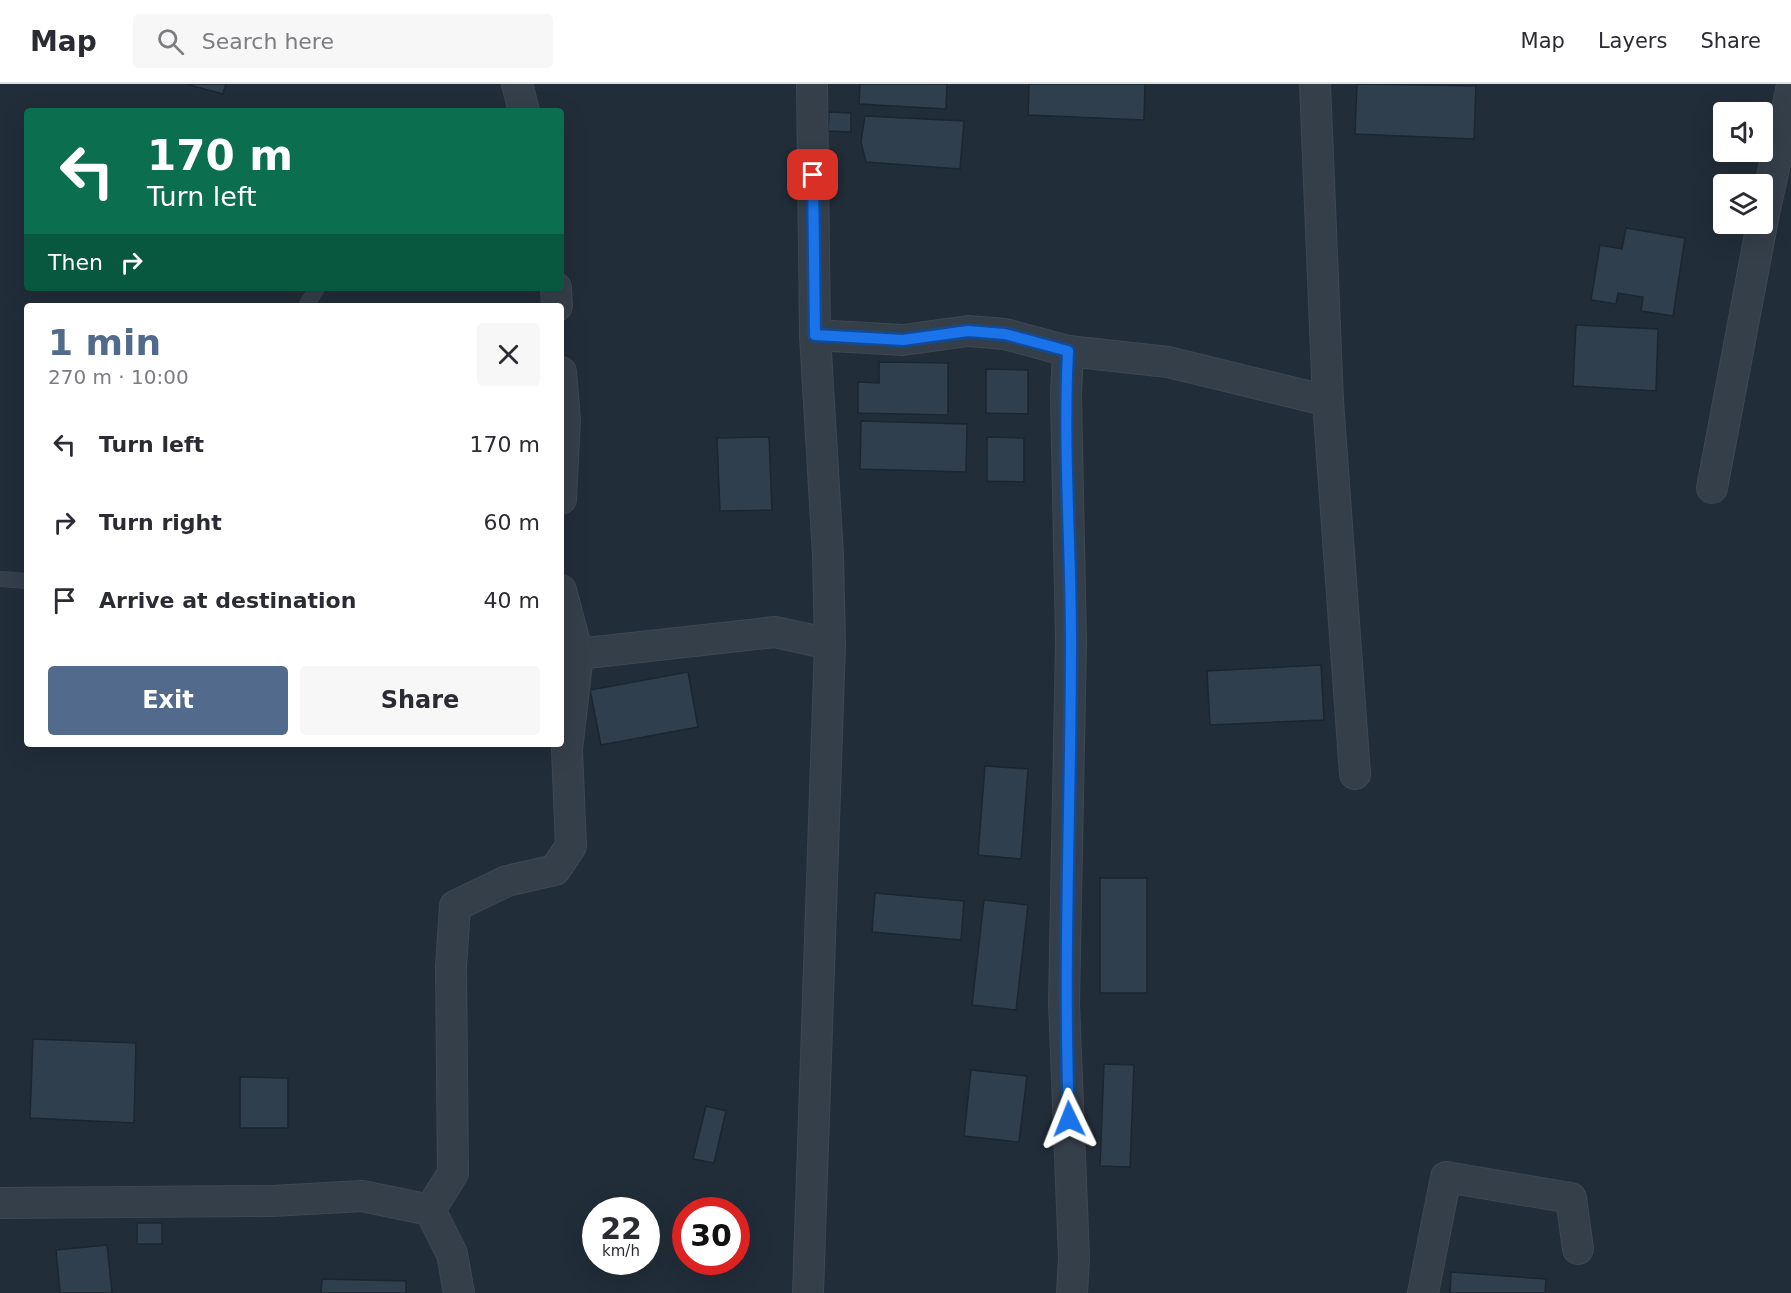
<!DOCTYPE html>
<html lang="en">
<head>
<meta charset="utf-8">
<style>
  body { margin:0; font-family:"DejaVu Sans",sans-serif; background:#f7f7f7; color:#2b2b33; height:100vh; display:flex; flex-direction:column; font-size:22px; white-space:nowrap }
  * { box-sizing:border-box; margin:0 }
  p { font-size:20px; color:#7c7c81 }
  .icon { flex:none; width:33px; height:33px; fill:none; stroke:currentColor; stroke-width:2; stroke-linecap:round; stroke-linejoin:round }
  .map { position:relative; flex:1; overflow:hidden }
  .drawer { position:absolute; left:24px; top:219px; width:540px; height:444px; display:flex; flex-direction:column; background:#fff; border-radius:6px; box-shadow:0 6px 24px #0002 }
  .drawer>* { flex:none }
  .guide { position:absolute; left:24px; top:24px; width:540px; height:183px; border-radius:6px; box-shadow:0 6px 24px #0002; background:#0b6e4f; color:#fff; overflow:hidden }
  .tools { position:absolute; left:1713px; top:18px; display:grid; gap:12px }
  .tools a { display:grid; place-items:center; width:60px; height:60px; border-radius:6px; background:#fff; box-shadow:0 6px 24px #0002; font-size:30px }
  .speed { position:absolute; left:582px; top:1113px; display:flex; gap:12px; font-size:30px; font-weight:700; text-align:center }
  .speed>* { display:grid; place-content:center; width:78px; height:78px; border-radius:50%; background:#fff; box-shadow:0 6px 24px #0002; line-height:1 }
  .speed small { font-size:15px; font-weight:400 }
  .speed .limit { border:9px solid #d22; background:#fff; color:#111 }
  .pin { position:absolute; display:grid; place-items:center; width:51px; height:51px; color:#fff; margin:-26px; border-radius:12px; box-shadow:0 3px 9px #0006 }
  .me { position:absolute; width:66px; margin:-33px; rotate:358deg; stroke-linejoin:round; filter:drop-shadow(0 0 4px #0008) }
  .turn { display:flex; align-items:center; gap:21px; height:126px; padding:0 24px; font-size:27px }
  .turn .icon { width:78px; height:78px; stroke-width:2.5 }
  .turn b { display:block; font-size:42px; line-height:51px }
  .then { display:flex; align-items:center; height:57px; padding:0 24px; background:#0003; gap:12px; font-size:22px }
  .round { display:grid; place-items:center; flex:none; width:63px; height:63px; border-radius:6px; background:#f7f7f7 }
  .overview { display:flex; align-items:center; justify-content:space-between; height:102px; padding:0 24px }
  h1 { font-size:36px; font-weight:600; line-height:45px; color:#526a8c }
  .primary-button { display:flex; gap:12px; margin-top:auto; padding:12px 24px }
  .primary-button a { flex:1; height:69px; border-radius:6px; background:#526a8c; color:#fff; font-size:24px; font-weight:600; line-height:69px; text-align:center }
  .primary-button a+a { background:#f7f7f7; color:#2b2b33 }
  ul { padding:0; list-style:none }
  li { display:flex; align-items:center; gap:18px; height:78px; padding:0 24px }
  li div { flex:1 }
  li b { display:block; font-size:22px }
  li em { font-style:normal }
  header { display:flex; align-items:center; gap:36px; box-sizing:border-box; height:84px; padding:0 30px; background:#fff; border-bottom:2px solid #e1e1e2 }
  header strong { font-size:28px }
  nav { display:flex; gap:33px; margin-inline-start:auto; font-size:21px }
  .search { width:420px; height:54px; background:#f7f7f7; display:flex; align-items:center; gap:15px; box-sizing:border-box; padding:0 21px; border-radius:6px; color:#7c7c81; font-size:22px }
  .map>svg:first-child { display:block }
</style>
</head>
<body>
<header>
<strong>Map</strong>
<div class="search"><svg class="icon" aria-label="search" viewBox="0 0 24 24"><circle cx="10" cy="10" r="6"/><path d="M15 15l6 6"/></svg>Search here</div>
<nav><a>Map</a><a>Layers</a><a>Share</a></nav>
</header>
<div class="map">
<svg width="1791" height="1209" viewBox="0 0 1791 1209">
  <rect width="100%" height="100%" fill="#212d39"/>
  <g fill="#303f4d" stroke="#1c2630" stroke-width="1.5">
    <polygon points="186,0 226,0 223,10"/>
    <polygon points="860,0 947,0 946,25 859,20"/>
    <polygon points="1029,0 1145,0 1144,36 1028,31"/>
    <polygon points="1357,0 1476,2 1474,55 1355,50"/>
    <polygon points="829,28 851,29 851,48 828,47"/>
    <polygon points="865,32 964,37 960,85 866,78 861,58"/>
    <polygon points="1626,144 1685,154 1673,232 1641,227 1643,213 1618,209 1616,220 1591,216 1600,161 1622,165"/>
    <polygon points="1576,241 1658,245 1656,307 1573,302"/>
    <polygon points="879,278 948,279 948,331 858,329 858,298 879,299"/>
    <polygon points="986,285 1028,286 1028,330 986,329"/>
    <polygon points="861,337 967,340 966,388 860,385"/>
    <polygon points="769,353 772,426 720,427 717,354"/>
    <polygon points="987,353 1024,354 1024,398 987,397"/>
    <polygon points="1321,581 1324,636 1210,641 1207,587"/>
    <polygon points="688,588 698,643 601,661 590,606"/>
    <polygon points="985,682 1028,685 1021,775 978,771"/>
    <rect x="1100" y="794" width="47" height="115"/>
    <polygon points="875,809 964,817 961,856 872,848"/>
    <polygon points="984,816 1028,821 1016,926 972,921"/>
    <polygon points="33,955 136,959 134,1039 30,1034"/>
    <polygon points="1104,980 1134,981 1130,1083 1100,1082"/>
    <polygon points="971,986 1027,992 1019,1058 964,1052"/>
    <polygon points="240,993 288,994 288,1044 240,1044"/>
    <polygon points="706,1022 726,1027 714,1079 693,1075"/>
    <rect x="137" y="1139" width="25" height="21"/>
    <polygon points="107,1161 112,1209 60,1209 56,1166"/>
    <polygon points="1451,1188 1546,1195 1545,1209 1450,1209"/>
    <polygon points="322,1195 406,1197 406,1209 321,1209"/>
  </g>
  <g fill="none" stroke-linecap="round" stroke-linejoin="round">
    <defs>
      <g id="lane">
        <polyline points="306,222 317,204"/>
        <polyline points="0,495 27,497"/>
      </g>
      <g id="street">
        <polyline points="517,0 524,27"/>
        <polyline points="1315,0 1328,317 1355,690"/>
        <polyline points="1762,139 1791,6"/>
        <polyline points="556,204 557,222"/>
        <polyline points="815,251 903,256 968,247 1005,250 1068,267"/>
        <polyline points="561,288 565,336 561,415"/>
        <polyline points="1712,404 1762,140"/>
        <polyline points="578,570 775,548 830,560"/>
        <polyline points="0,1119 272,1117 362,1112 430,1126 452,1170 459,1209"/>
        <polyline points="430,1126 453,1089 451,883 455,822 507,797 555,786 571,762 567,666 578,570 561,506"/>
        <polyline points="808,1209 830,560 828,471 815,251 812,0"/>
        <polyline points="1072,1209 1074,1174 1064,919 1071,558 1066,311 1068,267 1168,278 1328,317"/>
        <polyline points="1423,1209 1446,1093 1571,1114 1578,1165"/>
      </g>
    </defs>
    <use href="#lane" stroke="#3e4853" stroke-width="16"/>
    <use href="#street" stroke="#3e4853" stroke-width="32"/>
    <use href="#lane" stroke="#353f4a" stroke-width="15"/>
    <use href="#street" stroke="#353f4a" stroke-width="30"/>
  </g>
  <g fill="none" stroke-linecap="round" stroke-linejoin="round">
    <defs>
      <path id="route" d="M 813,91 L 815,251 L 903,256 L 968,247 L 1005,250 L 1068,267 C 1063,364 1071,461 1071,558 C 1071,717 1063,876 1069,1035"/>
    </defs>
    <use href="#route" stroke="#114b97" stroke-width="15"/>
    <use href="#route" stroke="#1a73e8" stroke-width="10"/>
  </g>
</svg>
<div class="tools">
<a><svg class="icon" aria-label="sound" viewBox="0 0 24 24"><path d="M4 9h4l5-4v14l-5-4H4zM17 9q2 3 0 6"/></svg></a>
<a><svg class="icon" aria-label="layers" viewBox="0 0 24 24"><path d="M12 4l9 5-9 5-9-5zM3 14l9 5 9-5"/></svg></a>
</div>
<div class="speed"><div>22<small>km/h</small></div><div class="limit">30</div></div>
<div class="pin" style="left:813px;top:91px;background:#d93025"><svg class="icon" aria-label="arrive" viewBox="0 0 24 24"><path d="M6 21V4h12l-3 4 3 4H6"/></svg></div>
<svg class="me" style="left:1069px;top:1035px" viewBox="-20 -20 40 40"><path d="M0-17L14 15 0 8-14 15z" fill="#1a73e8" stroke="#fff" stroke-width="4"/></svg>
<div class="guide">
<div class="turn"><svg class="icon" aria-label="left" viewBox="0 0 24 24"><path d="M17 20v-9H6M10 6l-5 5 5 5"/></svg><div><b>170 m</b>Turn left</div></div>
<div class="then">Then<svg class="icon" aria-label="right" viewBox="0 0 24 24"><path d="M7 20v-9h11M14 6l5 5-5 5"/></svg></div>
</div>
<section class="drawer">
<div class="overview"><div><h1>1 min</h1><p>270 m · 10:00</p></div><a class="round"><svg class="icon" aria-label="close" viewBox="0 0 24 24"><path d="M6 6l12 12M18 6L6 18"/></svg></a></div>
<ul>
<li><svg class="icon" aria-label="left" viewBox="0 0 24 24"><path d="M17 20v-9H6M10 6l-5 5 5 5"/></svg><div><b>Turn left</b></div><em>170 m</em></li>
<li><svg class="icon" aria-label="right" viewBox="0 0 24 24"><path d="M7 20v-9h11M14 6l5 5-5 5"/></svg><div><b>Turn right</b></div><em>60 m</em></li>
<li><svg class="icon" aria-label="arrive" viewBox="0 0 24 24"><path d="M6 21V4h12l-3 4 3 4H6"/></svg><div><b>Arrive at destination</b></div><em>40 m</em></li>
</ul>
<div class="primary-button"><a>Exit</a><a>Share</a></div>
</section>
</div>
</body>
</html>
